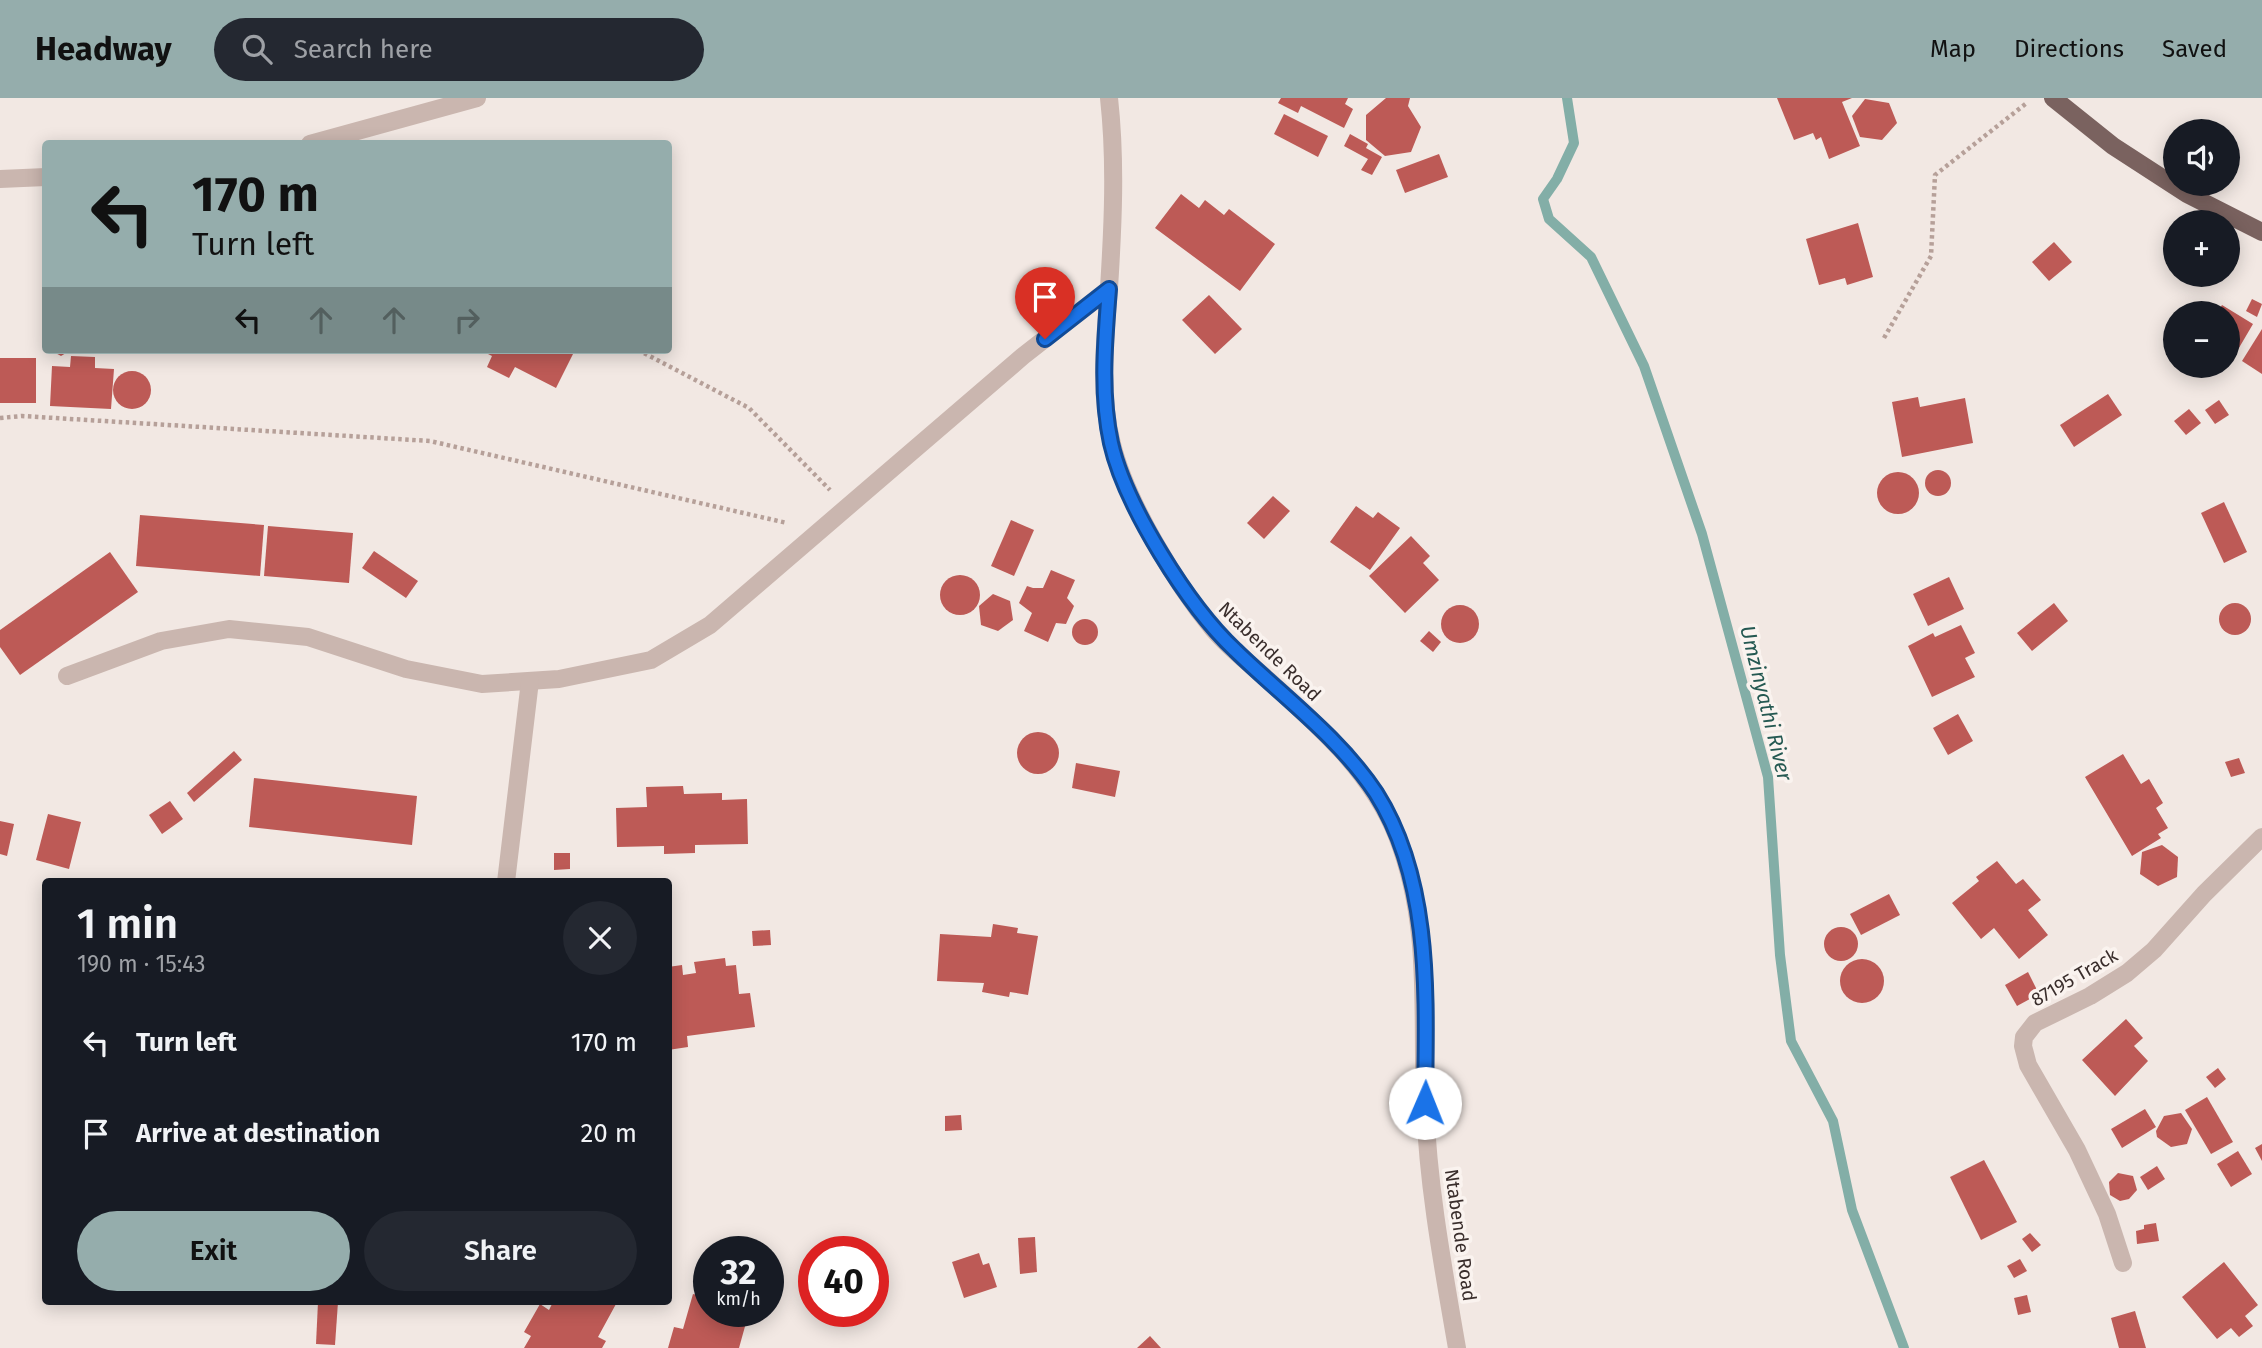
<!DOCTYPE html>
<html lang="en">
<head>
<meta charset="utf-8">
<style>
  body { margin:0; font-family:"Fira Sans",sans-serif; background:#242831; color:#f1f3f6; height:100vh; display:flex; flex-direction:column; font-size:26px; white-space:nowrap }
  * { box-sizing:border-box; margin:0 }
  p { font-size:23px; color:#9ea1a6 }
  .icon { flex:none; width:38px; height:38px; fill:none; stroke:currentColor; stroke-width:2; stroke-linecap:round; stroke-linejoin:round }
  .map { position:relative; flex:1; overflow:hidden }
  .sheet { position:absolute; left:42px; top:780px; width:630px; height:427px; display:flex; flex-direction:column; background:#171b24; border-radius:7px; box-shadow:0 4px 18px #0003 }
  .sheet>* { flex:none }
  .banner { position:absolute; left:42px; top:42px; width:630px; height:214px; border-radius:7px; box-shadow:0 4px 18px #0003; background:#95adac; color:#111; overflow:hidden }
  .controls { position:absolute; left:2163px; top:21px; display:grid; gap:14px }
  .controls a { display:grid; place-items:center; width:77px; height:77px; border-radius:50%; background:#171b24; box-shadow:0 4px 18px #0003; font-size:35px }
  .speed { position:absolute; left:693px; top:1138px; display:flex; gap:14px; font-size:35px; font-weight:700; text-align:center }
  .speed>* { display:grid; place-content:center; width:91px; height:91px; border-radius:50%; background:#171b24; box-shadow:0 4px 18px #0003; line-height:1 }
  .speed small { font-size:18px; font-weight:400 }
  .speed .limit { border:10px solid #d22; background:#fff; color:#111 }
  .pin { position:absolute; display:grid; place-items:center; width:60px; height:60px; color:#fff; margin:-72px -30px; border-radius:50% 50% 50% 0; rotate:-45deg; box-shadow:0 0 7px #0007 }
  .pin .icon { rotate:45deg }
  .me { position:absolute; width:77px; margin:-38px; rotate:1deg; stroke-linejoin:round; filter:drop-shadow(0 0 5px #0008) }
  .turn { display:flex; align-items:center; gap:24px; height:147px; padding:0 35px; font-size:32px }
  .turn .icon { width:91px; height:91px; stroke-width:2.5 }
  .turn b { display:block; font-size:49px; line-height:60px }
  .lanes { display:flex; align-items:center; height:66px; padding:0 35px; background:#0003; justify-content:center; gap:35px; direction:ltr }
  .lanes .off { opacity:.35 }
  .round { display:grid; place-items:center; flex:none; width:74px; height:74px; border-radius:37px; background:#242831 }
  .summary { display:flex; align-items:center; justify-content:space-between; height:119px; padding:0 35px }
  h1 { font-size:42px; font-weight:600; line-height:52px }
  .action { display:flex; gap:14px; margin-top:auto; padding:14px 35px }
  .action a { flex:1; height:80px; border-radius:42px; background:#95adac; color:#111; font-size:28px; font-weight:600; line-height:80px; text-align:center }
  .action a+a { background:#242831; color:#f1f3f6 }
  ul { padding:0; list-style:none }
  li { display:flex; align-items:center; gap:21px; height:91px; padding:0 35px }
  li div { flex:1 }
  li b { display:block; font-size:26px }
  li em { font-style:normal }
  header { display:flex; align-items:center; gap:42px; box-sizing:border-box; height:98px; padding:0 35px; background:#95adac; color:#111 }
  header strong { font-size:33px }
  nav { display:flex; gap:38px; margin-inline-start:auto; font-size:24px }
  .search { width:490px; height:63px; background:#242831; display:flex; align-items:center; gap:18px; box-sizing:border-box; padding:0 24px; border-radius:38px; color:#9ea1a6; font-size:26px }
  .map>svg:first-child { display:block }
</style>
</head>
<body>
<header>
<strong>Headway</strong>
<div class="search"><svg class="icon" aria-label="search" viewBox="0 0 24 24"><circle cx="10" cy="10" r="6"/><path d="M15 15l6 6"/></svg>Search here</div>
<nav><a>Map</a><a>Directions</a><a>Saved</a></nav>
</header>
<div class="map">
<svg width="2262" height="1250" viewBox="0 0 2262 1250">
  <rect width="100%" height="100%" fill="#f2e8e3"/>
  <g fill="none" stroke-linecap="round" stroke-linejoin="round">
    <polyline stroke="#83aea7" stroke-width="10" points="1567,0 1574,45 1557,81 1543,101 1549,121 1591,159 1644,268 1702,436 1768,679 1780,857 1791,943 1833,1023 1852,1112 1904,1250"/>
  </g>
  <g fill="#bd5a56">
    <polygon points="1281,0 1348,0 1345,6 1353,11 1344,30 1301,8 1298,15 1278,5"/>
    <polygon points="1386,0 1410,0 1408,8 1421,29 1411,54 1385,58 1366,42 1366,17"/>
    <polygon points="1777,0 1852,0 1842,4 1860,48 1829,61 1821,39 1816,42 1813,35 1794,42"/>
    <polygon points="1865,1 1889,5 1897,25 1882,42 1860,39 1852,18"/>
    <polygon points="1284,16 1328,38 1318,59 1274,36"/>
    <polygon points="1350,36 1368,46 1366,50 1382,59 1372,77 1361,72 1368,61 1344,48"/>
    <polygon points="1439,56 1448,79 1405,95 1396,72"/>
    <polygon points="1181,96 1199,110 1205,102 1224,117 1229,111 1275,146 1240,193 1155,130"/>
    <polygon points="1858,125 1873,179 1847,187 1845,180 1819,187 1806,141"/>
    <polygon points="2054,144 2072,164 2049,183 2032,164"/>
    <polygon points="1209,197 1242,231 1215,256 1182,222"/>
    <polygon points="2252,201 2262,206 2257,219 2246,213"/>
    <polygon points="2222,207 2253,226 2233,260 2228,257 2228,215 2217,215"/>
    <polygon points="2262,231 2262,276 2242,263"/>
    <polygon points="50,252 71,252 61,258"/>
    <polygon points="480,252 575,252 556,290 515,269 509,280 487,269 492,258"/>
    <polygon points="71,258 95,259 95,270 114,271 111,311 50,308 52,268 70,269"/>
    <rect x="0" y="260" width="36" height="45"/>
    <circle cx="132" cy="292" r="19"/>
    <polygon points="2108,296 2122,317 2074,349 2060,327"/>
    <polygon points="1918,299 1920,309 1965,300 1973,345 1902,359 1892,304"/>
    <polygon points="2219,302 2229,317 2215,326 2205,312"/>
    <polygon points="2189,311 2201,325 2186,337 2174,323"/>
    <circle cx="1938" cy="385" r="13"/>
    <circle cx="1898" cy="395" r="21"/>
    <polygon points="1273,398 1290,413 1264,441 1247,425"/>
    <polygon points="2224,404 2247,454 2224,465 2201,415"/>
    <polygon points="1356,408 1373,420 1378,414 1400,430 1370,472 1330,444"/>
    <polygon points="140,417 264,427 260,478 136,468"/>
    <polygon points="1011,422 1034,432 1014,478 991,468"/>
    <polygon points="268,428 353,435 349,485 264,478"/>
    <polygon points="1411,438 1430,458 1423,465 1439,482 1405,515 1369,478"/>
    <polygon points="374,453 418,483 406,500 362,470"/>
    <polygon points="110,454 138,494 20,577 0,549 0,532"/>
    <polygon points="1051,472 1075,482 1067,500 1074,508 1066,526 1056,525 1048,544 1024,533 1032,515 1019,505 1027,488 1033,490 1043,490"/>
    <circle cx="960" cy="497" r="20"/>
    <polygon points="1949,479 1964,511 1928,528 1913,496"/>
    <polygon points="993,496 1010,503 1013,522 998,533 981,527 979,508"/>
    <circle cx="2235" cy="521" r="16"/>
    <polygon points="2054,505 2068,523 2032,553 2017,535"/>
    <circle cx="1460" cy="526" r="19"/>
    <circle cx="1085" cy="534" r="13"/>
    <polygon points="1961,527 1975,555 1965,560 1975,579 1932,599 1908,548 1933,535 1935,539"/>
    <polygon points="1429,533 1441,544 1433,554 1420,543"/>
    <polygon points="1958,616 1973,643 1948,657 1933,630"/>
    <circle cx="1038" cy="655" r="21"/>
    <polygon points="234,653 242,662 194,704 187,695"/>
    <polygon points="2123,656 2141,686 2149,681 2163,705 2156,710 2168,730 2158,736 2161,740 2132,758 2085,679"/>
    <polygon points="2239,660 2245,675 2231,679 2225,664"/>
    <polygon points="1076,665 1120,673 1115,699 1072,690"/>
    <polygon points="254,680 417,698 412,747 249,729"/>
    <polygon points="683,688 684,696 722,695 722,702 747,701 748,746 695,747 695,755 664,756 664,748 617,749 616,710 647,709 646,689"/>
    <polygon points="170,703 183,721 162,736 149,717"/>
    <polygon points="48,716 81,724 69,771 36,762"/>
    <polygon points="0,723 14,726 7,758 0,756"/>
    <polygon points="2162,747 2178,759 2177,779 2158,788 2140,776 2142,754"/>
    <polygon points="554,755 570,755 570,771 554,772"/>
    <polygon points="1997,763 2016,786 2023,781 2041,802 2028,812 2048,837 2019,861 1994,830 1981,841 1952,805 1979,783 1976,779"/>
    <polygon points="1889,796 1900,817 1861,837 1850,816"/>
    <polygon points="993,826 1018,830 1017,835 1038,838 1028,897 1010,894 1009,899 982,894 984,885 937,883 940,836 991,839"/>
    <circle cx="1841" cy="846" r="17"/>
    <polygon points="770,832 771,847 753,848 752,833"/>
    <polygon points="725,860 726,868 736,867 739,896 750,895 755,929 687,938 688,949 668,952 668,869 682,867 683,877 696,875 694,864"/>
    <circle cx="1862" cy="883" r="22"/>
    <polygon points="2028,874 2039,896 2017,908 2005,887"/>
    <polygon points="2126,921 2143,940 2134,948 2148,963 2115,998 2082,962"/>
    <polygon points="2218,970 2226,981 2215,990 2206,979"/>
    <polygon points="2207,999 2233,1044 2211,1056 2185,1012"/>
    <polygon points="2145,1011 2156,1029 2122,1050 2111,1031"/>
    <polygon points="2181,1015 2192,1031 2187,1046 2171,1049 2157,1039 2156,1033 2164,1018"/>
    <polygon points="961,1017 962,1032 945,1033 945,1018"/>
    <polygon points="2262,1046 2262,1063 2255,1050"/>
    <polygon points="2238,1053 2252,1076 2231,1089 2217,1066"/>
    <polygon points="1984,1062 2017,1124 1981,1142 1950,1079"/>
    <polygon points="2157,1068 2165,1081 2148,1092 2140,1079"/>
    <polygon points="2118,1075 2133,1078 2137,1092 2129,1101 2120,1103 2110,1097 2109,1084"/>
    <polygon points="2156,1125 2159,1143 2137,1146 2136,1133 2144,1131 2144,1127"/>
    <polygon points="2030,1135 2041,1147 2032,1154 2022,1141"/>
    <polygon points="1035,1139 1037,1174 1020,1176 1018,1140"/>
    <polygon points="979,1155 983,1167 989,1165 997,1189 964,1200 952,1164"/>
    <polygon points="2020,1161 2027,1173 2014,1180 2007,1168"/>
    <polygon points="2224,1164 2258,1207 2245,1218 2253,1228 2239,1239 2231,1230 2217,1241 2182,1199"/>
    <polygon points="693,1196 709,1200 709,1213 749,1214 739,1250 668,1250 674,1229 683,1231"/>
    <polygon points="2027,1197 2031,1214 2018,1217 2014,1200"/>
    <polygon points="318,1204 338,1204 335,1247 316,1246"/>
    <polygon points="553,1204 616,1206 598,1239 606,1243 602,1250 524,1250 531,1238 524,1234 540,1206 549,1212"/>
    <polygon points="2135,1213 2146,1250 2119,1250 2111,1220"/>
    <polygon points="1150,1238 1161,1250 1137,1250"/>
  </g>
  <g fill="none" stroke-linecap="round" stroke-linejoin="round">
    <g stroke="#b6a099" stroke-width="4.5" stroke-dasharray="3.5 3.5" stroke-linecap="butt">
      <polyline points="1884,240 1931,158 1935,77 2028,4"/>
      <polyline points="638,252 749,310 830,392"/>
      <polyline points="0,320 22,318 430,343 787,425"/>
    </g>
    <g stroke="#cab6af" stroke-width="18">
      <path d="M 1109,0 C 1116,63 1113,127 1109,190 C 1105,242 1099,296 1112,346 C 1126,403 1176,486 1213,531 C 1229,550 1249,565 1268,582 C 1317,626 1372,674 1397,738 C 1432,828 1421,914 1425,1007 C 1428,1089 1443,1169 1457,1250"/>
      <polyline points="310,46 477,0"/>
      <polyline points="0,81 46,79"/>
      <polyline points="67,578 161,543 229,531 308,539 406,571 482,586 559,581 651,562 710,527 1023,258 1109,191"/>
      <polyline points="506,784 530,583"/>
      <polyline points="2123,1165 2107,1116 2077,1052 2028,967 2023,948 2024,939 2035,925 2090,898 2127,875 2154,852 2204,796 2262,739"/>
    </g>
    <polyline stroke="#7a625f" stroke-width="18" points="2053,0 2113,48 2187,96 2262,134"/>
  </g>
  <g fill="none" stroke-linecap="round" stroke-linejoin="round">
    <defs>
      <path id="route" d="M 1045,241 L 1109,191 C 1105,242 1100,294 1111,345 C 1125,407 1188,508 1235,552 C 1282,598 1339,639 1376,695 C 1433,785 1426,903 1425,1005"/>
    </defs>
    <use href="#route" stroke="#114b97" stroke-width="18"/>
    <use href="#route" stroke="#1a73e8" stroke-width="12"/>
  </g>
  <g text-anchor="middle" stroke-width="7" stroke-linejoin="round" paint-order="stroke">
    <g font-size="19" fill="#3a2e2c" stroke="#faf3ef">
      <text transform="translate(1270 553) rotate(44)" y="7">Ntabende Road</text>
      <text transform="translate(2074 879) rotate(-30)" y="7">87195 Track</text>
      <text transform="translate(1461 1137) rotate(82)" y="7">Ntabende Road</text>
    </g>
    <g font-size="21" font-style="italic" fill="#245851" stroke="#faf3ef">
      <text transform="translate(1766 605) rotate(76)" y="7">Umzinyathi River</text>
    </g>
  </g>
</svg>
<div class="controls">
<a><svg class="icon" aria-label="sound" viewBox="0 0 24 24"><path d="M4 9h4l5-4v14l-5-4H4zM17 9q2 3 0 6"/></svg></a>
<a>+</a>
<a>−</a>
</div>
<div class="speed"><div>32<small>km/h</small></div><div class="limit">40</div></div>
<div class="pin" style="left:1045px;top:241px;background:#d93025"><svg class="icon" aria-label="arrive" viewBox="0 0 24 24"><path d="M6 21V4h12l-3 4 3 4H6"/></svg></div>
<svg class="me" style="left:1425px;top:1005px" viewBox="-20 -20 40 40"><circle r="19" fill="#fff"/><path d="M0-13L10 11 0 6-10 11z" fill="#1a73e8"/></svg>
<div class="banner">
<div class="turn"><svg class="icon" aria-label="left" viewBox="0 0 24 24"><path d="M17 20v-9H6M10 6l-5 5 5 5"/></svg><div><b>170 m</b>Turn left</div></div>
<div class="lanes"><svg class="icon" aria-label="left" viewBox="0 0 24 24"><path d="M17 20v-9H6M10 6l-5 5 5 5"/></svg><svg class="icon off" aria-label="ahead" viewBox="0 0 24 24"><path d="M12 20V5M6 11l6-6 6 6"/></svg><svg class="icon off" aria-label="ahead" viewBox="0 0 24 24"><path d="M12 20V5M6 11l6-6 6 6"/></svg><svg class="icon off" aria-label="right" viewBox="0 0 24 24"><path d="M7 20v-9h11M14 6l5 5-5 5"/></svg></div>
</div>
<section class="sheet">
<div class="summary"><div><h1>1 min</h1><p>190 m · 15:43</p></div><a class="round"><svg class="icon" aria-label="close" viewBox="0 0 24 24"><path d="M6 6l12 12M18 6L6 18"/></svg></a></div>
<ul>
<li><svg class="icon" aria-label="left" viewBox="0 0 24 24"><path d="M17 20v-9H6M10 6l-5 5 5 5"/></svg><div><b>Turn left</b></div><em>170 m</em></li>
<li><svg class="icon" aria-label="arrive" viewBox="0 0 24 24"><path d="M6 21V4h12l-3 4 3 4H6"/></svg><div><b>Arrive at destination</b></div><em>20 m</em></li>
</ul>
<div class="action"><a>Exit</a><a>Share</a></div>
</section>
</div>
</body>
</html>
